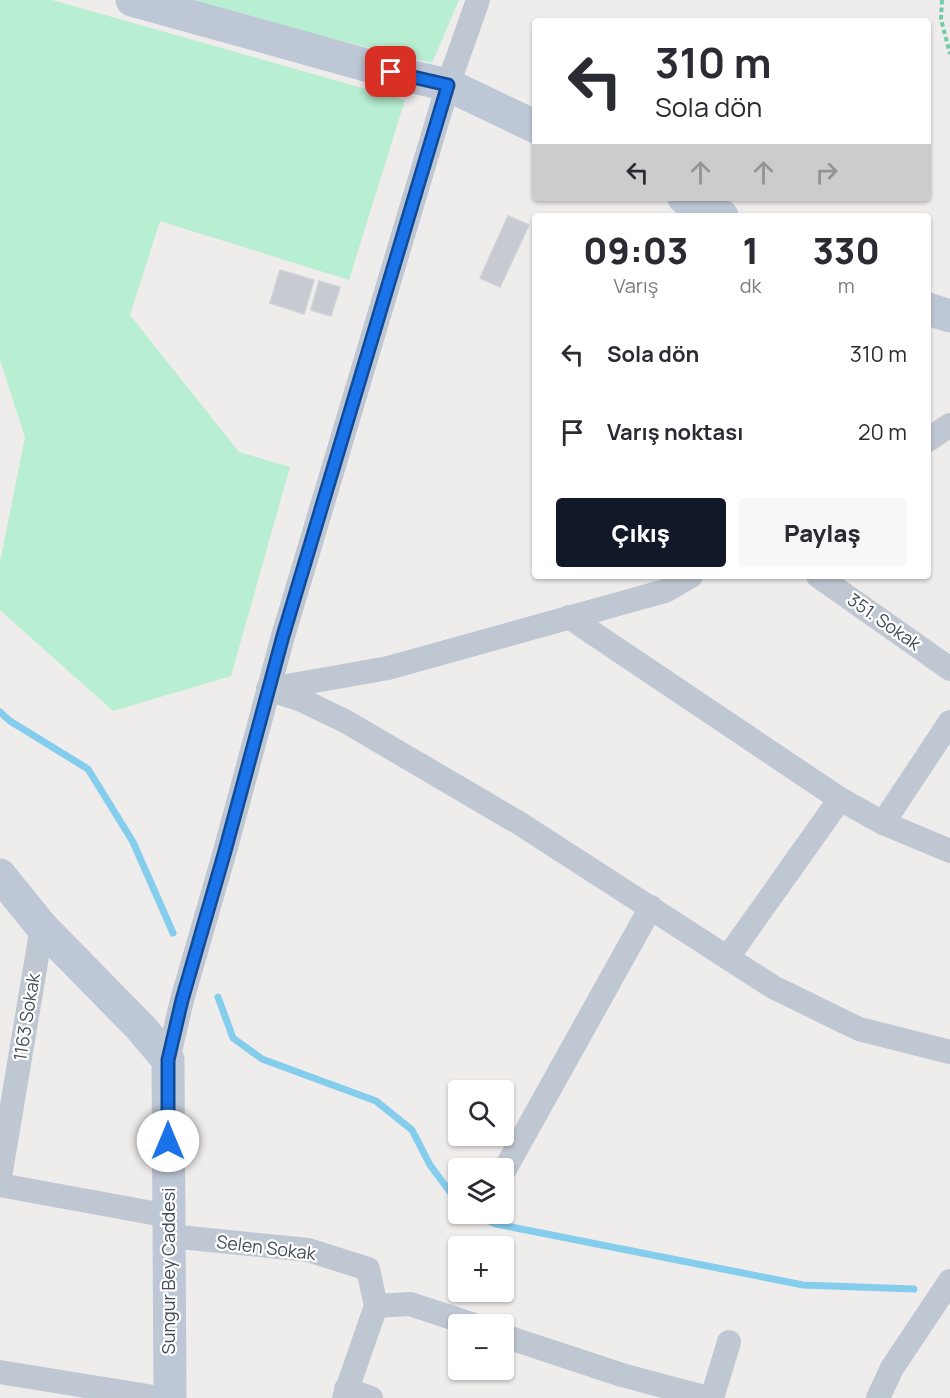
<!DOCTYPE html>
<html lang="tr">
<head>
<meta charset="utf-8">
<style>
  body { margin:0; font-family:Manrope,sans-serif; background:#f7f7f7; color:#2b2b33; height:100vh; display:flex; flex-direction:column; font-size:22px; white-space:nowrap }
  * { box-sizing:border-box; margin:0 }
  p { font-size:20px; color:#7c7c81 }
  .icon { flex:none; width:33px; height:33px; fill:none; stroke:currentColor; stroke-width:2; stroke-linecap:round; stroke-linejoin:round }
  .map { position:relative; flex:1; overflow:hidden }
  .details { position:absolute; left:532px; top:213px; width:399px; height:366px; display:flex; flex-direction:column; background:#fff; border-radius:6px; box-shadow:0 2px 4px #0004 }
  .details>* { flex:none }
  .top-card { position:absolute; left:532px; top:18px; width:399px; height:183px; border-radius:6px; box-shadow:0 2px 4px #0004; background:#fff; color:#2b2b33; overflow:hidden }
  .buttons { position:absolute; left:448px; top:1080px; display:grid; gap:12px }
  .buttons a { display:grid; place-items:center; width:66px; height:66px; border-radius:6px; background:#fff; box-shadow:0 2px 4px #0004; font-size:30px }
  .pin { position:absolute; display:grid; place-items:center; width:51px; height:51px; color:#fff; margin:-26px; border-radius:12px; box-shadow:0 3px 9px #0006 }
  .me { position:absolute; width:66px; margin:-33px; rotate:0deg; stroke-linejoin:round; filter:drop-shadow(0 0 4px #0008) }
  .turn { display:flex; align-items:center; gap:21px; height:126px; padding:0 24px; font-size:27px }
  .turn .icon { width:78px; height:78px; stroke-width:2.5 }
  .turn b { display:block; font-size:42px; line-height:51px }
  .lanes { display:flex; align-items:center; height:57px; padding:0 24px; background:#0003; justify-content:center; gap:30px; direction:ltr }
  .lanes .off { opacity:.35 }
  .eta { display:flex; justify-content:space-evenly; align-items:center; height:102px; text-align:center }
  .eta b { font-size:36px; font-weight:800; line-height:42px }
  .cta { display:flex; gap:12px; margin-top:auto; padding:12px 24px }
  .cta a { flex:1; height:69px; border-radius:6px; background:#111827; color:#fff; font-size:24px; font-weight:800; line-height:69px; text-align:center }
  .cta a+a { background:#f7f7f7; color:#2b2b33 }
  ul { padding:0; list-style:none }
  li { display:flex; align-items:center; gap:18px; height:78px; padding:0 24px }
  li div { flex:1 }
  li b { display:block; font-size:22px }
  li em { font-style:normal }
  .map>svg:first-child { display:block }
</style>
</head>
<body>
<div class="map">
<svg width="950" height="1398" viewBox="0 0 950 1398">
  <rect width="100%" height="100%" fill="#efecec"/>
  <g fill="#b8eed2">
    <polygon points="0,0 52,0 405,100 349,280 160,221 130,315 239,452 290,467 231,676 113,711 0,610 0,562 25,437 0,360"/>
    <polygon points="174,0 459,0 432,63"/>
  </g>
  <g fill="none" stroke-linecap="round" stroke-linejoin="round">
    <g stroke="#85cdec" stroke-width="7">
      <polyline points="0,712 10,721 88,769 133,842 173,933"/>
      <polyline points="218,997 233,1038 262,1059 376,1101 412,1130 430,1165 459,1204"/>
      <polyline points="474,1214 496,1224 803,1285 914,1289"/>
    </g>
  </g>
  <g fill="#c8cad2" stroke="#d0d1d8" stroke-width="1.5">
    <polygon points="508,216 529,225 500,287 480,278"/>
    <polygon points="280,270 314,280 304,314 270,303"/>
    <polygon points="319,281 340,287 331,316 311,310"/>
  </g>
  <g fill="none" stroke-linecap="round" stroke-linejoin="round">
    <polyline stroke="#71cca7" stroke-width="4" stroke-dasharray="4.5 3" stroke-linecap="butt" points="942,0 941,19 950,54"/>
    <g stroke="#bfc7d2" stroke-width="24">
      <polyline points="928,440 950,425"/>
      <polyline points="818,576 950,669"/>
      <polyline points="569,617 840,799 883,823 950,851"/>
      <polyline points="268,689 299,699 345,721 519,823 773,987 859,1029 950,1052"/>
      <polyline points="270,689 388,668 665,591 691,576"/>
      <polyline points="883,823 950,722"/>
      <polyline points="728,957 840,799"/>
      <polyline points="168,1060 182,1000 225,851 283,636 448,85 478,0"/>
      <polyline points="504,1171 651,907"/>
      <polyline points="0,1177 42,927"/>
      <polyline points="0,1185 169,1216"/>
      <polyline points="169,1236 308,1250 368,1269 376,1306 410,1304 471,1324"/>
      <polyline points="504,1336 622,1375 708,1398"/>
      <polyline points="0,1372 160,1398"/>
      <polyline points="346,1389 371,1398"/>
      <polyline points="344,1398 376,1306"/>
      <polyline points="712,1398 729,1342"/>
      <polyline points="878,1398 892,1368 950,1281"/>
    </g>
    <g stroke="#bec7d6" stroke-width="33">
      <polyline points="132,0 391,72 448,85 536,127"/>
      <polyline points="684,198 722,216"/>
      <polyline points="928,309 950,316"/>
      <polyline points="0,875 42,927 141,1028 168,1060 170,1398"/>
    </g>
  </g>
  <g fill="none" stroke-linecap="round" stroke-linejoin="round">
    <defs>
      <polyline id="route" points="168,1141 168,1060 182,1000 225,851 283,636 448,85 391,72"/>
    </defs>
    <use href="#route" stroke="#114b97" stroke-width="15"/>
    <use href="#route" stroke="#1a73e8" stroke-width="10"/>
  </g>
  <g text-anchor="middle" stroke-width="4.5" stroke-linejoin="round" paint-order="stroke">
    <g font-size="18" fill="#444d59" stroke="#fff">
      <text transform="translate(884 622) rotate(35)" y="6">351. Sokak</text>
      <text transform="translate(27 1017) rotate(-81)" y="6">1163 Sokak</text>
      <text transform="translate(266 1248) rotate(7)" y="6">Selen Sokak</text>
      <text transform="translate(169 1271) rotate(-90)" y="6">Sungur Bey Caddesi</text>
    </g>
  </g>
</svg>
<div class="buttons">
<a><svg class="icon" aria-label="search" viewBox="0 0 24 24"><circle cx="10" cy="10" r="6"/><path d="M15 15l6 6"/></svg></a>
<a><svg class="icon" aria-label="layers" viewBox="0 0 24 24"><path d="M12 4l9 5-9 5-9-5zM3 14l9 5 9-5"/></svg></a>
<a>+</a>
<a>−</a>
</div>
<div class="pin" style="left:391px;top:72px;background:#d93025"><svg class="icon" aria-label="arrive" viewBox="0 0 24 24"><path d="M6 21V4h12l-3 4 3 4H6"/></svg></div>
<svg class="me" style="left:168px;top:1141px" viewBox="-20 -20 40 40"><circle r="19" fill="#fff"/><path d="M0-13L10 11 0 6-10 11z" fill="#1a73e8"/></svg>
<div class="top-card">
<div class="turn"><svg class="icon" aria-label="left" viewBox="0 0 24 24"><path d="M17 20v-9H6M10 6l-5 5 5 5"/></svg><div><b>310 m</b>Sola dön</div></div>
<div class="lanes"><svg class="icon" aria-label="left" viewBox="0 0 24 24"><path d="M17 20v-9H6M10 6l-5 5 5 5"/></svg><svg class="icon off" aria-label="ahead" viewBox="0 0 24 24"><path d="M12 20V5M6 11l6-6 6 6"/></svg><svg class="icon off" aria-label="ahead" viewBox="0 0 24 24"><path d="M12 20V5M6 11l6-6 6 6"/></svg><svg class="icon off" aria-label="right" viewBox="0 0 24 24"><path d="M7 20v-9h11M14 6l5 5-5 5"/></svg></div>
</div>
<section class="details">
<div class="eta">
<div><b>09:03</b><p>Varış</p></div>
<div><b>1</b><p>dk</p></div>
<div><b>330</b><p>m</p></div>
</div>
<ul>
<li><svg class="icon" aria-label="left" viewBox="0 0 24 24"><path d="M17 20v-9H6M10 6l-5 5 5 5"/></svg><div><b>Sola dön</b></div><em>310 m</em></li>
<li><svg class="icon" aria-label="arrive" viewBox="0 0 24 24"><path d="M6 21V4h12l-3 4 3 4H6"/></svg><div><b>Varış noktası</b></div><em>20 m</em></li>
</ul>
<div class="cta"><a>Çıkış</a><a>Paylaş</a></div>
</section>
</div>
</body>
</html>
